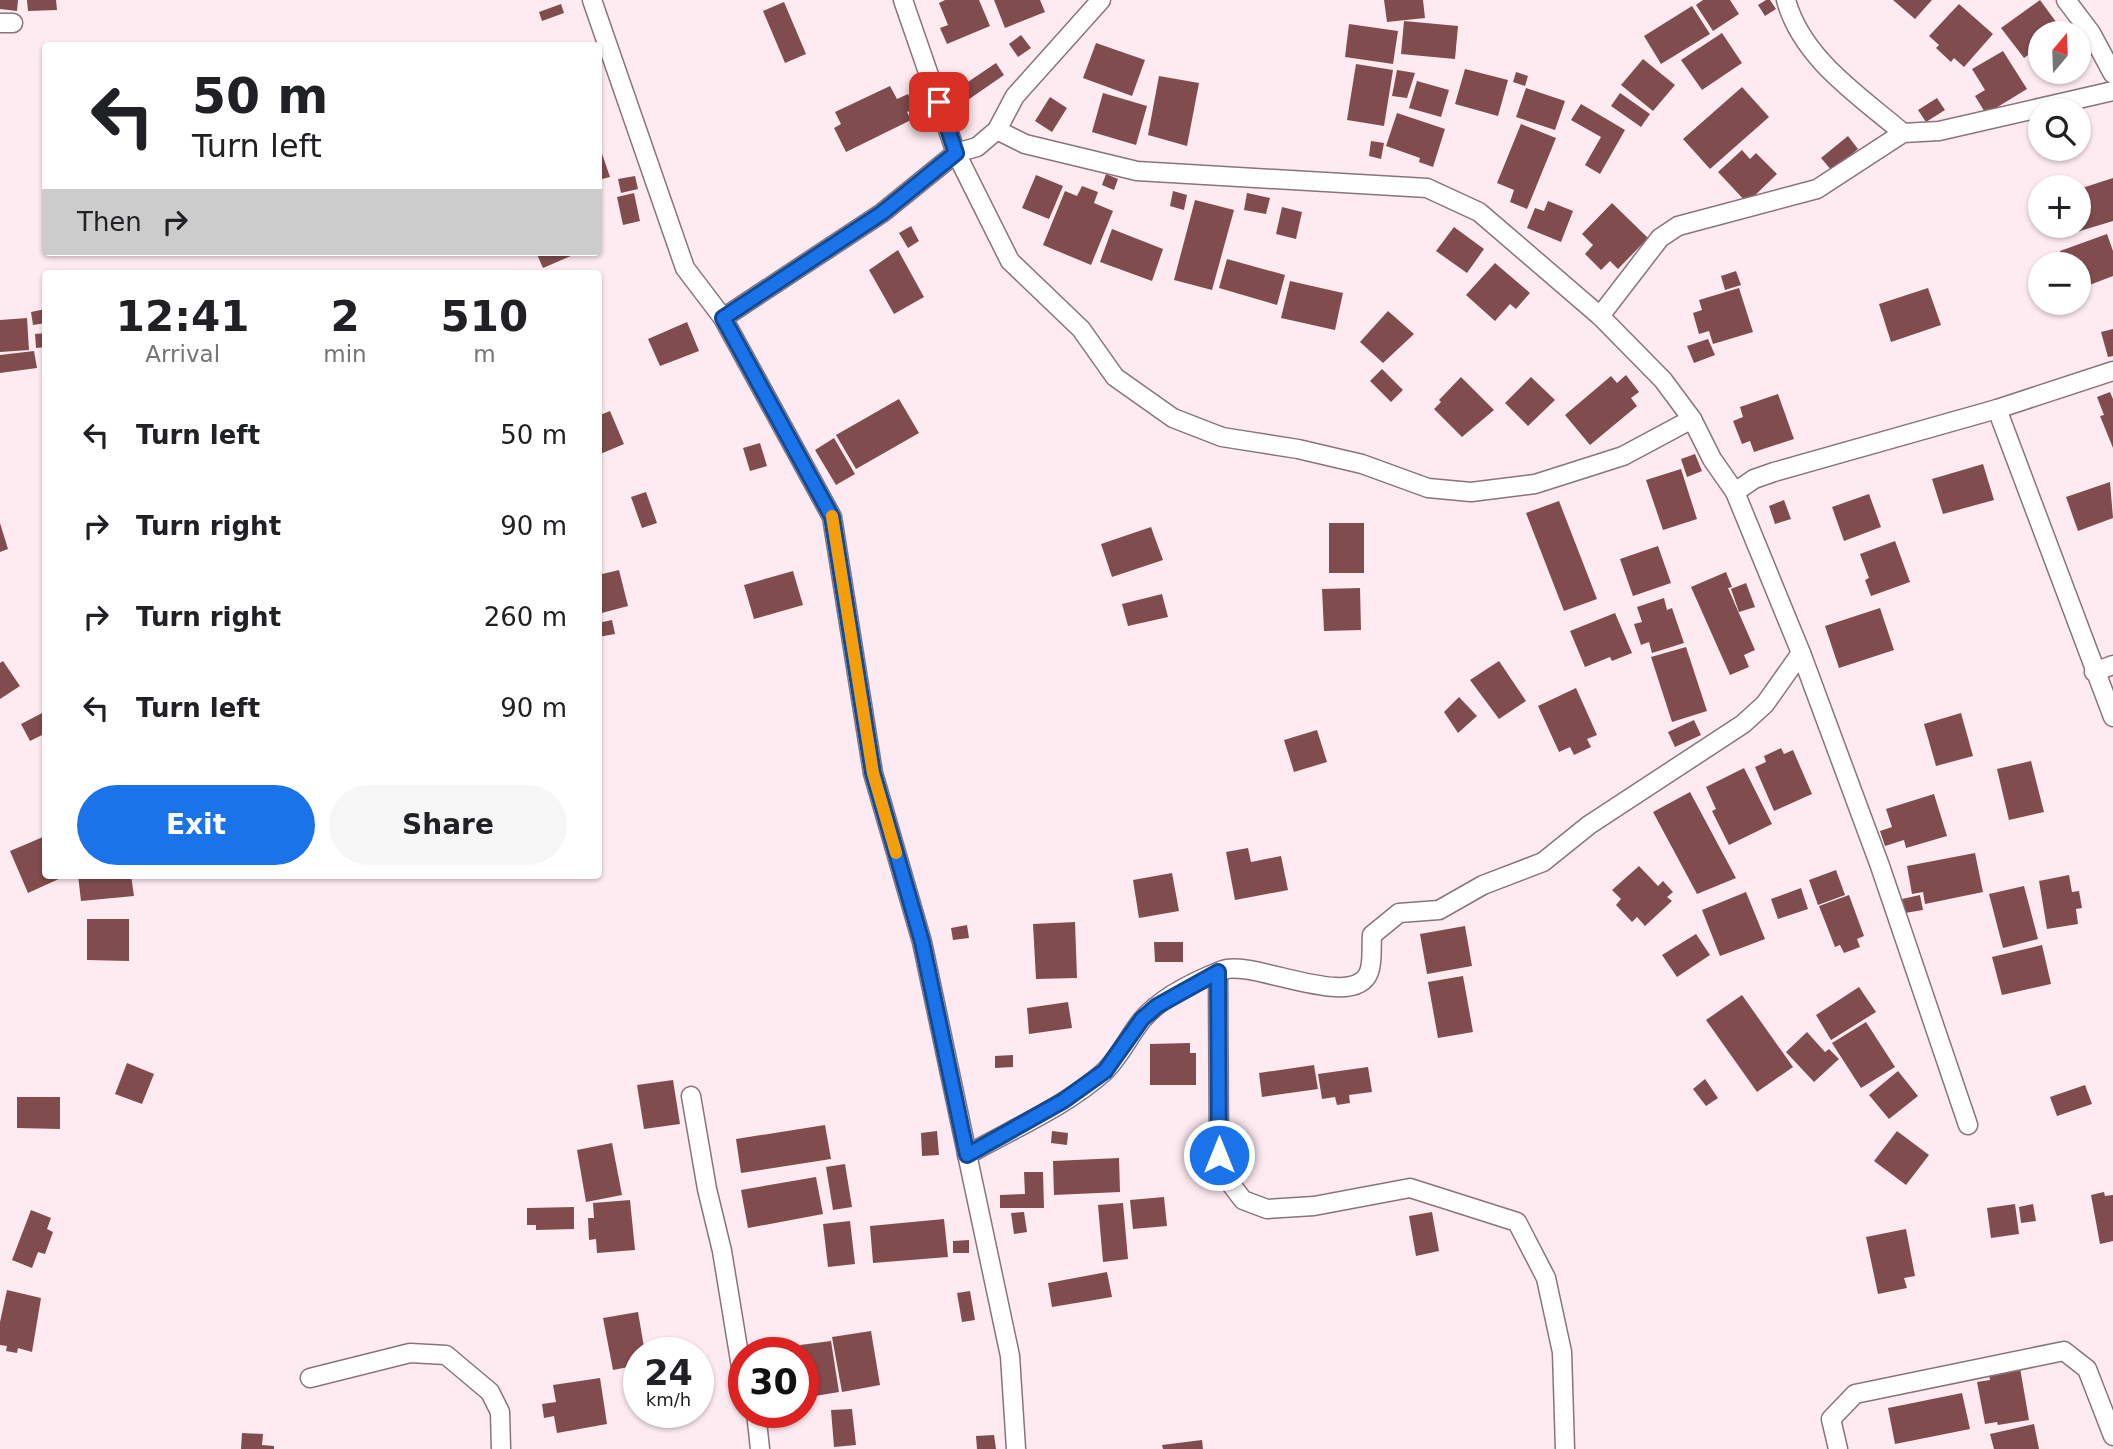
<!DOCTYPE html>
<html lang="en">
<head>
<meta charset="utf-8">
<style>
  body { margin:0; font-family:"DejaVu Sans",sans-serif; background:#f6f6f6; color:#202124; height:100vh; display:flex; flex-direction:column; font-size:26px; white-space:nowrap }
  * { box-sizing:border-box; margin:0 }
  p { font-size:23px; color:#757577 }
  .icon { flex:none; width:38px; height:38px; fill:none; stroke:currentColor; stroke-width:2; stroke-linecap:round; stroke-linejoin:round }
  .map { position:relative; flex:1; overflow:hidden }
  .sheet { position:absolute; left:42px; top:270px; width:560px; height:609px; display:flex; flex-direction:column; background:#fff; border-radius:7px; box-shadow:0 2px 5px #0004 }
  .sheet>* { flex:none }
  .top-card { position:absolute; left:42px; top:42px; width:560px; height:214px; border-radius:7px; box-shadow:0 2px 5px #0004; background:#fff; color:#202124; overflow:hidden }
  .needle { width:46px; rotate:19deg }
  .tools { position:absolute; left:2028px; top:21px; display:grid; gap:14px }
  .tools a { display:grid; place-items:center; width:63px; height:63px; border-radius:50%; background:#fff; box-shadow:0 2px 5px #0004; font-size:35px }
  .speed { position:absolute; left:623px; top:1337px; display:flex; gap:14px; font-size:35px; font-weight:700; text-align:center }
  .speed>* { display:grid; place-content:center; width:91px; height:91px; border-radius:50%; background:#fff; box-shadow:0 2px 5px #0004; line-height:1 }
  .speed small { font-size:18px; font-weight:400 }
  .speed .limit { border:10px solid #d22; background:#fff; color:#111 }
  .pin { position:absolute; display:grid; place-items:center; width:60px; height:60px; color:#fff; margin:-30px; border-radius:14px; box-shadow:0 4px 10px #0006 }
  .me { position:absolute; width:77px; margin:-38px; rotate:0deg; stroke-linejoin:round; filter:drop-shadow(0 0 5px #0008) }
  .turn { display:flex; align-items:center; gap:24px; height:147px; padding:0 35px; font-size:32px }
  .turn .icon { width:91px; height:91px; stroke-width:2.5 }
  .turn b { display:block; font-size:49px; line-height:60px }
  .then { display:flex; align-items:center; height:66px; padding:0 35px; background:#0003; gap:14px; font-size:26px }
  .eta { display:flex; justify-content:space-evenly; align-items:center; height:119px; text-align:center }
  .eta b { font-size:42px; font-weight:700; line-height:49px }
  .primary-button { display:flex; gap:14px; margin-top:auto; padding:14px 35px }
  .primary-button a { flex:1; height:80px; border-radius:42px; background:#1a73e8; color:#fff; font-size:28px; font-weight:700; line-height:80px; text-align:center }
  .primary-button a+a { background:#f6f6f6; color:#202124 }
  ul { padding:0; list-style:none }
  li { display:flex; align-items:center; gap:21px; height:91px; padding:0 35px }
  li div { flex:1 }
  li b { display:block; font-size:26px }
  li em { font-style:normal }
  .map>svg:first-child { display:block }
</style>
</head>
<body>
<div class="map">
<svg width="2113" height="1449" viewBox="0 0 2113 1449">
  <rect width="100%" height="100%" fill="#fdebf1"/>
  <g fill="#814c4e">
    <polygon points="0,0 18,0 17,11 0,9"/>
    <polygon points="27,0 56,0 57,10 28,11"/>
    <polygon points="945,0 979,0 990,26 947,44 940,28 948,25 939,3"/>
    <polygon points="994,0 1040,0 1045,12 1005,28"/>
    <polygon points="1384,0 1423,0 1425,18 1387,22"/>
    <polygon points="1703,0 1730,0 1739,14 1713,31 1696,5"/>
    <polygon points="1766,0 1770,0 1776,9 1765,16 1758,5"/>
    <polygon points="1893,0 1932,0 1915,19"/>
    <polygon points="2040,0 2062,30 2058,33 2040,33 2040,46 2024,58 2001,28"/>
    <polygon points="784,2 806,54 785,63 763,11"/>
    <polygon points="561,4 564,13 542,21 539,12"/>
    <polygon points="1959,4 1993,34 1964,67 1954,58 1951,62 1936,48 1939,45 1929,36"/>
    <polygon points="1692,6 1710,34 1661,64 1644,36"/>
    <polygon points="1404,21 1458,26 1455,59 1401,54"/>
    <polygon points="1349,24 1398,31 1393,64 1345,57"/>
    <polygon points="1722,33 1742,63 1702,90 1681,60"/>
    <polygon points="1021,35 1031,48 1018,57 1009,44"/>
    <polygon points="1096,43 1145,60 1132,96 1083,78"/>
    <polygon points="2003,51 2027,89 1986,114 1975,96 1985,90 1972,69"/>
    <polygon points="1643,59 1675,85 1653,111 1621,85"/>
    <polygon points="996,63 1004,75 962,104 953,92"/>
    <polygon points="1356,64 1393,70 1384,126 1347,120"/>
    <polygon points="1465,69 1508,80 1498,116 1455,104"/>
    <polygon points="1397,70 1415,73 1407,98 1392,96"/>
    <polygon points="1516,72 1528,76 1525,86 1513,82"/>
    <polygon points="1159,76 1199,83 1187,146 1148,135"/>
    <polygon points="1417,81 1449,90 1441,117 1409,108"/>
    <polygon points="890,86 897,99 908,94 915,109 907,112 911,120 846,152 834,128 841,124 835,112"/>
    <polygon points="1742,87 1769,117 1710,169 1683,139"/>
    <polygon points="1526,88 1565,101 1555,130 1516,117"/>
    <polygon points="1103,93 1147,106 1136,145 1092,132"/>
    <polygon points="1620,93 1650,114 1641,127 1611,106"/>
    <polygon points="1050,97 1067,108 1052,132 1035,121"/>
    <polygon points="1937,98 1945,110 1926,122 1918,110"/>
    <polygon points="1581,104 1625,130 1600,174 1585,165 1601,137 1571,120"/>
    <polygon points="1397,113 1445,129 1433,167 1419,162 1420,158 1386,146"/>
    <polygon points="1521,124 1556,138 1527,209 1510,202 1514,190 1497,183"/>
    <polygon points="1848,136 1858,149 1832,171 1821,158"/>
    <polygon points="1371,141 1384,143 1381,159 1369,156"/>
    <polygon points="598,142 610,177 598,180"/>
    <polygon points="1742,150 1750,159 1756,153 1777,174 1747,203 1718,172"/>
    <polygon points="1106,174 1118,179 1114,190 1102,185"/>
    <polygon points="1036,175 1063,186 1049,219 1022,208"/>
    <polygon points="635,176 638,189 621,193 618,179"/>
    <polygon points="2113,178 2113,221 2070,234 2067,226 2079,226 2079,189"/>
    <polygon points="1082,186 1098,192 1094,203 1113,211 1091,265 1043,245 1065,191 1077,196"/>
    <polygon points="1173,191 1187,195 1184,210 1170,206"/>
    <polygon points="634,193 640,221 623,225 617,197"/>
    <polygon points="1247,193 1270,198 1266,214 1244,210"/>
    <polygon points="1195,200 1234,210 1212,290 1174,280"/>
    <polygon points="1548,201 1573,211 1561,242 1527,228 1535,208 1544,211"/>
    <polygon points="1612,203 1648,238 1618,269 1610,261 1601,270 1585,254 1593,245 1582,234"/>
    <polygon points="1282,207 1302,212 1296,239 1276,234"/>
    <polygon points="911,226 919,241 908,248 899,233"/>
    <polygon points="1454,227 1484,249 1467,273 1436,251"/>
    <polygon points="1112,229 1163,249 1152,281 1100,262"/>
    <polygon points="2107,234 2113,251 2113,276 2079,289 2079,264 2065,264 2060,251"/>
    <polygon points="898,250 924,297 894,314 869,270"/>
    <polygon points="536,252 580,252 543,268"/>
    <polygon points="1227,259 1285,275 1277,305 1219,288"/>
    <polygon points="1495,263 1530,293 1516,309 1510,304 1495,321 1466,295"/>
    <polygon points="1736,271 1741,285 1725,290 1721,276"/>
    <polygon points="1290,281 1343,293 1335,330 1281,318"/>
    <polygon points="1739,288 1753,332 1713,344 1709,331 1699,334 1693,313 1702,310 1699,300"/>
    <polygon points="1928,288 1941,325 1891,342 1879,304"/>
    <polygon points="46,309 46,323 33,325 31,312"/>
    <polygon points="1388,311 1414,334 1383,363 1360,342"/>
    <polygon points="27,318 29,350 0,352 0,320"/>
    <polygon points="687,322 699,351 660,366 648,339"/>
    <polygon points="2113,329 2113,356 2108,357 2101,332"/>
    <polygon points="46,333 46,347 36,348 35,334"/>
    <polygon points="1708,339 1715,355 1694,363 1687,346"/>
    <polygon points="34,351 37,368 0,373 0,355"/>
    <polygon points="1382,369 1403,390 1391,402 1370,381"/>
    <polygon points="1626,375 1639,392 1631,398 1637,406 1590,445 1565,415 1611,376 1617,383"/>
    <polygon points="1461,377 1494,410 1462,437 1434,409 1441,402 1439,400"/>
    <polygon points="1531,377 1555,400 1528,426 1505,403"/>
    <polygon points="2110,392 2113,399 2113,448 2100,416 2104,415 2097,397"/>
    <polygon points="1778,394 1794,439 1754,452 1750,441 1742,444 1733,421 1743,417 1740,407"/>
    <polygon points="899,399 919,433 856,469 836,435"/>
    <polygon points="610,411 624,444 598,455 598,416"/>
    <polygon points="834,438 855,474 836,485 815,450"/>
    <polygon points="760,443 767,466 750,471 743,448"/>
    <polygon points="1695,454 1702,471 1687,477 1681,459"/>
    <polygon points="1983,464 1994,500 1943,514 1932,479"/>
    <polygon points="1681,469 1697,519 1663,530 1646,480"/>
    <polygon points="2110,482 2113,518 2078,531 2066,497"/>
    <polygon points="646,492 657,523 642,528 631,497"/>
    <polygon points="1869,494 1881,527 1844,541 1832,507"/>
    <polygon points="1784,500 1791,519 1775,524 1769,506"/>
    <polygon points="1559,501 1597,599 1564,611 1526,513"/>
    <polygon points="0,523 8,549 0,552"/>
    <rect x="1329" y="523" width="35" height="50"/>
    <polygon points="1151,527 1163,560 1112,577 1101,544"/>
    <polygon points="1895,541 1910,582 1871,596 1865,580 1869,578 1860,554"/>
    <polygon points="1658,546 1671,583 1633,596 1620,559"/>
    <polygon points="619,570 628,606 598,614 598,575"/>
    <polygon points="793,571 803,605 754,619 744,585"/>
    <polygon points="1726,572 1732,587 1728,588 1755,650 1744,655 1749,667 1730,675 1691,587"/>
    <polygon points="1746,583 1755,607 1739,612 1731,589"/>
    <polygon points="1360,588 1361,630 1324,631 1322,589"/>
    <polygon points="1162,594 1168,617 1128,626 1122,604"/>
    <polygon points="1664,598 1667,610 1672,608 1684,643 1652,653 1649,642 1641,645 1634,624 1642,622 1637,607"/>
    <polygon points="1880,608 1894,650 1839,668 1825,626"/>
    <polygon points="1615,613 1632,653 1612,661 1610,657 1585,667 1570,631"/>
    <polygon points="612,620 615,634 598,637 598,623"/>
    <polygon points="1686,647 1707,711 1672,722 1651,657"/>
    <polygon points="3,661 20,686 0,699 0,663"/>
    <polygon points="1499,661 1526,701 1499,719 1470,680"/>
    <polygon points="1576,688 1597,735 1587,739 1591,747 1574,755 1570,747 1559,752 1538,706"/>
    <polygon points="1459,697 1477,716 1458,733 1444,712"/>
    <polygon points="46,711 46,733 30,741 21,724"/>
    <polygon points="1961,713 1973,756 1936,766 1924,724"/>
    <polygon points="1694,720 1701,735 1675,747 1668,732"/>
    <polygon points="1317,730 1327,762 1294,772 1284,740"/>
    <polygon points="1781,748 1784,754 1793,750 1812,794 1774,811 1755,767 1766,762 1764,756"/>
    <polygon points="2031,761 2044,812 2009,820 1997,769"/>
    <polygon points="1744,768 1772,824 1729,845 1712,811 1716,809 1706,787"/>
    <polygon points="1690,792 1736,878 1697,894 1653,812"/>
    <polygon points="1934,794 1947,836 1906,848 1904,840 1885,846 1880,831 1892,827 1886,809"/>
    <polygon points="43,837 46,875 60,875 61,878 28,893 10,851"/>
    <polygon points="1248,848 1251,862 1281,856 1288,890 1235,900 1226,852"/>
    <polygon points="1975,853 1983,892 1925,904 1923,892 1912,894 1907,866"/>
    <polygon points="1639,866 1658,886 1663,881 1673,892 1667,897 1672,901 1645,926 1637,917 1632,922 1616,905 1621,899 1612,890"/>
    <polygon points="1836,870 1845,895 1818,905 1809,880"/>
    <polygon points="1172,873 1179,911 1139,918 1133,880"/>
    <polygon points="78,875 131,875 134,896 81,901"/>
    <polygon points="2069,875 2072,892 2079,891 2082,908 2076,909 2078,924 2047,929 2039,881"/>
    <polygon points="2024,886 2038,939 2003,948 1989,894"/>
    <polygon points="1801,888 1808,909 1778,919 1771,899"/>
    <polygon points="1746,892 1765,939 1720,956 1702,910"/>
    <polygon points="1849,895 1864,936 1857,939 1860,947 1844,953 1840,945 1835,947 1819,906"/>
    <polygon points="1920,895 1923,910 1905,913 1902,899"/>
    <polygon points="87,919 129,919 129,961 87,960"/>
    <polygon points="1075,922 1077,978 1036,979 1033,924"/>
    <polygon points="967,925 969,938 953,940 951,928"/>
    <polygon points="1465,926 1472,966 1427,974 1420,934"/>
    <polygon points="1696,934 1710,955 1677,977 1662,955"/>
    <polygon points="1154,942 1183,942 1183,962 1155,962"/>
    <polygon points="2042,945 2051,984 2002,995 1992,957"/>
    <polygon points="1463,976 1473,1032 1438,1038 1428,982"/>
    <polygon points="1859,987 1876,1012 1831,1040 1816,1015"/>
    <polygon points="1742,995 1793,1067 1757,1092 1706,1020"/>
    <polygon points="1068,1002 1072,1028 1029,1034 1027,1008"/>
    <polygon points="1866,1022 1895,1067 1861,1088 1832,1043"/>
    <polygon points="1807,1032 1825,1052 1829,1049 1839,1059 1814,1082 1786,1052"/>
    <polygon points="1190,1043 1190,1053 1196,1053 1196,1085 1150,1085 1150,1044"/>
    <polygon points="1013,1055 1013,1067 995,1068 995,1056"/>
    <polygon points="127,1063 154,1074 142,1104 115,1094"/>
    <polygon points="1314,1065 1318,1089 1262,1097 1259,1073"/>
    <polygon points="1368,1067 1372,1092 1349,1095 1350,1103 1337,1105 1335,1097 1322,1099 1318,1074"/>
    <polygon points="1898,1071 1918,1096 1889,1119 1869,1095"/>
    <polygon points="1705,1079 1718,1098 1706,1106 1693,1089"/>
    <polygon points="673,1080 680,1124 644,1129 637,1085"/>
    <polygon points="2085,1085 2092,1104 2057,1116 2050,1097"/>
    <polygon points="17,1097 60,1097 60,1129 17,1128"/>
    <polygon points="825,1125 831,1159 741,1173 736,1139"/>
    <polygon points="937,1131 939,1155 922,1156 921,1133"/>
    <polygon points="1052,1131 1068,1133 1067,1145 1051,1143"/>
    <polygon points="1897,1131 1929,1155 1906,1185 1874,1161"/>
    <polygon points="612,1143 622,1195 586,1202 577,1150"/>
    <polygon points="1119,1158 1120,1192 1054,1195 1053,1161"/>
    <polygon points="845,1164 852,1207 833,1210 826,1167"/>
    <polygon points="1024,1172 1043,1172 1044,1208 1000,1208 1000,1195 1025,1194"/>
    <polygon points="816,1177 823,1214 748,1228 741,1190"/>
    <polygon points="2104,1192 2105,1196 2113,1195 2113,1241 2100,1244 2091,1195"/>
    <polygon points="1164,1197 1167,1226 1133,1229 1130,1200"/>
    <polygon points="630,1200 635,1250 597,1253 596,1239 589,1240 588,1218 594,1218 593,1203"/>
    <polygon points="1123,1203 1128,1259 1103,1262 1098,1205"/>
    <polygon points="2015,1204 2019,1234 1991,1238 1987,1208"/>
    <polygon points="2033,1204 2036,1221 2021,1223 2019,1207"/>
    <polygon points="574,1207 574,1229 536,1230 536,1225 527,1225 527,1208"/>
    <polygon points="31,1210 51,1218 47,1229 53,1232 45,1254 38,1252 32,1268 12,1260"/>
    <polygon points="1024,1212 1027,1232 1014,1234 1011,1213"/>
    <polygon points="1432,1212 1439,1251 1416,1256 1409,1216"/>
    <polygon points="944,1219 948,1257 873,1263 870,1226"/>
    <polygon points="850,1221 855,1264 828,1267 823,1224"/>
    <polygon points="1906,1229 1915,1276 1904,1278 1907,1288 1878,1294 1866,1237"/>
    <polygon points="969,1240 969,1253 953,1253 953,1241"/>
    <polygon points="1107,1272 1112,1297 1052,1307 1048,1283"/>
    <polygon points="7,1290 41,1298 32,1352 18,1348 17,1353 6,1351 7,1346 0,1345 0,1322"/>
    <polygon points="970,1291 975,1320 962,1322 957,1293"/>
    <polygon points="638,1312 645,1353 639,1353 639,1365 613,1370 603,1318"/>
    <polygon points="871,1331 880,1385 842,1392 832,1337"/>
    <polygon points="831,1341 839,1392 803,1398 803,1353 800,1345"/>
    <polygon points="2020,1368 2029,1420 1998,1425 1997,1422 1985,1424 1977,1382 1990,1380 1989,1374"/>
    <polygon points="600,1378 607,1424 557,1433 554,1416 544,1418 542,1404 556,1402 553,1385"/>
    <polygon points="1962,1393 1970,1429 1895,1444 1888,1408"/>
    <polygon points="852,1409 856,1445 834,1447 831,1410"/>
    <polygon points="2034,1424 2039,1449 1994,1449 1990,1434"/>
    <polygon points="242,1433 263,1434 262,1445 274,1446 274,1449 241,1449"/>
    <polygon points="994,1435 996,1449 977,1449 976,1436"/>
    <polygon points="1202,1440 1203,1449 1163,1449 1162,1445"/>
  </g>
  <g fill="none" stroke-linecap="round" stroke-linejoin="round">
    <defs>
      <g id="minor">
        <polyline points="592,0 685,268 723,318 832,517 873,773 922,942 1010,1356 1016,1449"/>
        <polyline points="903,0 956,153 1010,261 1081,329 1115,377 1173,418 1222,437 1298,449 1362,464 1428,488 1471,492 1535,484 1623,456 1692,419"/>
        <path d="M 1786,0 C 1802,59 1860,96 1903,133"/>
        <polyline points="2066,0 2091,33 2113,74"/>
        <polyline points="0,23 13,23"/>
        <polyline points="997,130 1025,144 1137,171 1427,188 1479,212 1600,316 1663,380 1692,419 1712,459 1735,492 1801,653 1880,866 1968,1125"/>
        <polyline points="1600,316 1660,238 1678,226 1817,189 1903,133 1939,131 2113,91"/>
        <polyline points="723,318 882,213 956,153 977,147 997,130 1015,96 1101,0"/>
        <polyline points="1997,409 2113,717"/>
        <polyline points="1735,492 1754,479 1774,472 1997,409 2113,371"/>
        <polyline points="2094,672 2113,665"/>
        <polyline points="1218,972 1219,1155 1227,1179 1243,1200 1267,1209 1314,1206 1410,1188 1517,1222 1546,1278 1562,1352 1565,1449"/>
        <polyline points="691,1096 707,1189 722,1251 744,1385"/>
        <path d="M 967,1155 C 1012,1129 1065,1107 1104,1072 C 1119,1058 1129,1036 1142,1020 C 1161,997 1195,981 1223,970 C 1252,959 1354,1012 1369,972 C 1373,962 1371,946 1372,935 L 1399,913 L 1439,910 L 1483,885 L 1543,862 L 1589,825 L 1743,724 L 1765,704 L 1801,653"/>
        <polyline points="310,1378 410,1353 446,1355 490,1392 500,1412 501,1449"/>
        <polyline points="756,1412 760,1449"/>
        <polyline points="1838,1449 1831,1419 1855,1394 2064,1351 2087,1369 2113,1436"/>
      </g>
    </defs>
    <use href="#minor" stroke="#88757c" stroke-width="21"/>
    <use href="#minor" stroke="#fff" stroke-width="18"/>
  </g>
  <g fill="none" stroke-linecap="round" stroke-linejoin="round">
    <defs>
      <polyline id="route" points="939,102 956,153 882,213 723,318 832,517 873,773 922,942 967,1155 1063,1101 1105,1071 1142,1019 1157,1006 1218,972 1219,1155"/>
    </defs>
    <use href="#route" stroke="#114b97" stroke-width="18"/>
    <use href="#route" stroke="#1a73e8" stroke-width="12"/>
    <polyline stroke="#f59e0b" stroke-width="12" points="832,516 873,773 896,853"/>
  </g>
</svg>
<div class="tools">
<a><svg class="needle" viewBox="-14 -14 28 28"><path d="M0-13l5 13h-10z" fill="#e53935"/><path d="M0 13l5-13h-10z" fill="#757577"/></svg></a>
<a><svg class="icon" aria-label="search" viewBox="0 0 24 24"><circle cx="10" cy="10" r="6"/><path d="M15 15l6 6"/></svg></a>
<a>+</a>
<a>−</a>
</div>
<div class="speed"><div>24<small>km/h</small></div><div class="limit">30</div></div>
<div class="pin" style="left:939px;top:102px;background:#d93025"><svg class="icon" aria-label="arrive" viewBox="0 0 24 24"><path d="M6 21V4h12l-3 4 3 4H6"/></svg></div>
<svg class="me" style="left:1219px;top:1155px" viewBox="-20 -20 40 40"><circle r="17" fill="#1a73e8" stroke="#fff" stroke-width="3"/><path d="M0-11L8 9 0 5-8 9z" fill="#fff"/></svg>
<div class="top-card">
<div class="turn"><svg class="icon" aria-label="left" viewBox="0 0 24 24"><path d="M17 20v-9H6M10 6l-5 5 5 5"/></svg><div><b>50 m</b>Turn left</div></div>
<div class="then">Then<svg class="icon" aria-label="right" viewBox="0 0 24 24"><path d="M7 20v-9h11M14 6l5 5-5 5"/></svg></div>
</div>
<section class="sheet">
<div class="eta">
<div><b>12:41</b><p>Arrival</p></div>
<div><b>2</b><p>min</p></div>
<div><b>510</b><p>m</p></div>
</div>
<ul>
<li><svg class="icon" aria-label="left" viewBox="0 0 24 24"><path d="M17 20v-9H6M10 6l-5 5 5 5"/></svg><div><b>Turn left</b></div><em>50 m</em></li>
<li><svg class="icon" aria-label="right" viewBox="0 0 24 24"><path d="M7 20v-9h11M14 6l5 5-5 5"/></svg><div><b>Turn right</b></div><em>90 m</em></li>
<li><svg class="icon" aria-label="right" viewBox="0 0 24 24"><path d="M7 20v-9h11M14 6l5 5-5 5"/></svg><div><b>Turn right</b></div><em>260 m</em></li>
<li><svg class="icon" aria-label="left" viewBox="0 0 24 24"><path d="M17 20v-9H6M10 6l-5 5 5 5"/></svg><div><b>Turn left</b></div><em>90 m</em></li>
</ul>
<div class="primary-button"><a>Exit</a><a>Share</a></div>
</section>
</div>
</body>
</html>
